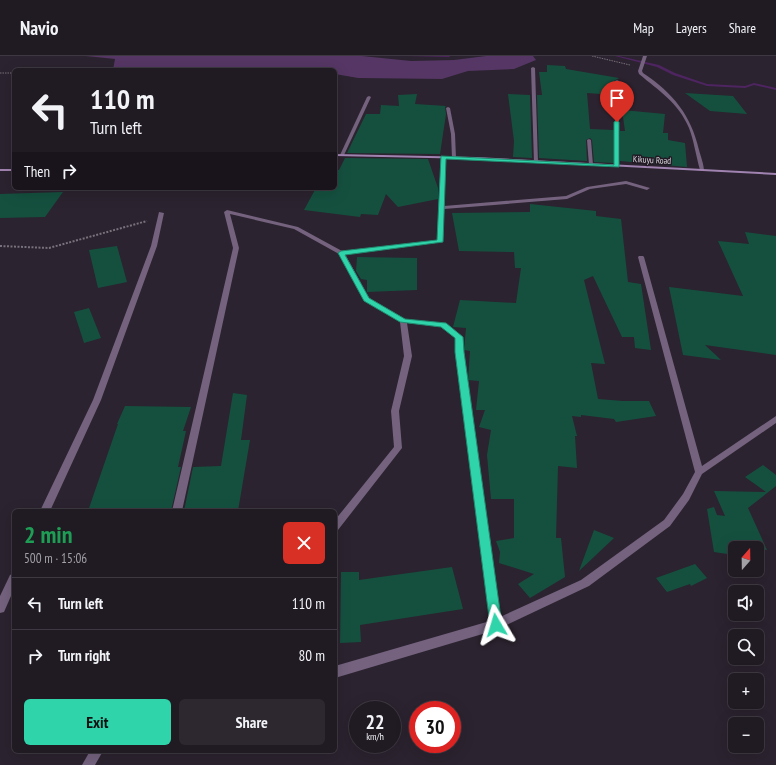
<!DOCTYPE html>
<html lang="en">
<head>
<meta charset="utf-8">
<style>
  body { margin:0; font-family:"PT Sans Narrow",sans-serif; background:#2d2730; color:#f1f3f6; height:100vh; display:flex; flex-direction:column; font-size:15px; white-space:nowrap }
  * { box-sizing:border-box; margin:0 }
  p { font-size:13px; color:#a2a1a6 }
  .icon { flex:none; width:22px; height:22px; fill:none; stroke:currentColor; stroke-width:2; stroke-linecap:round; stroke-linejoin:round }
  .map { position:relative; flex:1; overflow:hidden }
  .side { position:absolute; left:12px; top:453px; width:325px; height:244px; display:flex; flex-direction:column; background:#201a23; border-radius:6px; box-shadow:0 4px 16px #0002,0 0 0 1px #3d3841 }
  .side>* { flex:none }
  .banner { position:absolute; left:12px; top:12px; width:325px; height:122px; border-radius:6px; box-shadow:0 4px 16px #0002,0 0 0 1px #3d3841; background:#201a23; color:#f1f3f6; overflow:hidden }
  .needle { width:26px; rotate:20deg }
  .buttons { position:absolute; left:728px; top:485px; display:grid; gap:8px }
  .buttons a { display:grid; place-items:center; width:36px; height:36px; border-radius:6px; background:#201a23; box-shadow:0 4px 16px #0002,0 0 0 1px #3d3841; font-size:20px }
  .speed { position:absolute; left:349px; top:645px; display:flex; gap:8px; font-size:20px; font-weight:700; text-align:center }
  .speed>* { display:grid; place-content:center; width:52px; height:52px; border-radius:50%; background:#201a23; box-shadow:0 4px 16px #0002,0 0 0 1px #3d3841; line-height:1 }
  .speed small { font-size:10px; font-weight:400 }
  .speed .limit { border:6px solid #d22; background:#fff; color:#111 }
  .pin { position:absolute; display:grid; place-items:center; width:34px; height:34px; color:#fff; margin:-41px -17px; border-radius:50% 50% 50% 0; rotate:-45deg; box-shadow:0 0 4px #0007 }
  .pin .icon { rotate:45deg }
  .me { position:absolute; width:44px; margin:-22px; rotate:353deg; stroke-linejoin:round; filter:drop-shadow(0 0 3px #0008) }
  .turn { display:flex; align-items:center; gap:14px; height:84px; padding:0 12px; font-size:18px }
  .turn .icon { width:52px; height:52px; stroke-width:2.5 }
  .turn b { display:block; font-size:28px; line-height:34px }
  .then { display:flex; align-items:center; height:38px; padding:0 12px; background:#0003; gap:8px; font-size:15px }
  .round { display:grid; place-items:center; flex:none; width:42px; height:42px; border-radius:6px; background:#2d2730 }
  .overview { display:flex; align-items:center; justify-content:space-between; height:68px; padding:0 12px }
  h1 { font-size:24px; font-weight:800; line-height:30px; color:#1e9e55 }
  .button { display:flex; gap:8px; margin-top:auto; padding:8px 12px }
  .button a { flex:1; height:46px; border-radius:6px; background:#2fd4aa; color:#111; font-size:16px; font-weight:800; line-height:46px; text-align:center }
  .button a+a { background:#2d2730; color:#f1f3f6 }
  ul { padding:0; list-style:none }
  li { display:flex; align-items:center; gap:12px; height:52px; padding:0 12px; border-top:1px solid #3d3841 }
  li div { flex:1 }
  li b { display:block; font-size:15px }
  li em { font-style:normal }
  header { display:flex; align-items:center; gap:24px; box-sizing:border-box; height:56px; padding:0 20px; background:#201a23; border-bottom:1px solid #3d3841 }
  header strong { font-size:19px }
  nav { display:flex; gap:22px; margin-inline-start:auto; font-size:14px }
  .map>svg:first-child { display:block }
</style>
</head>
<body>
<header>
<strong>Navio</strong>
<nav><a>Map</a><a>Layers</a><a>Share</a></nav>
</header>
<div class="map">
<svg width="776" height="709" viewBox="0 0 776 709">
  <rect width="100%" height="100%" fill="#2b232f"/>
  <polygon fill="#553664" points="86,0 362,0 411,5 454,4 486,0 533,0 536,4 514,13 468,15 442,23 358,22 335,18 335,14 113,14 115,3"/>
  <g fill="none" stroke-linecap="round" stroke-linejoin="round">
    <g fill="#4e2461" fill-rule="evenodd">
      <polygon points="406,0 450,0 449,1"/>
      <polygon points="615,0 619,0 659,9 675,17 707,28 745,30 754,27 776,32 776,34 754,29 745,32 707,30 673,19 657,11"/>
    </g>
  </g>
  <g fill="#15503f">
    <polygon points="547,9 565,10 566,13 619,22 614,25 614,39 587,37 590,73 614,74 614,107 594,106 592,84 590,82 586,84 587,105 539,102 537,39 542,39 539,16 547,16"/>
    <polygon points="685,37 733,40 747,58 710,55"/>
    <polygon points="417,38 415,48 446,50 445,51 446,58 440,98 347,97 366,58 380,58 381,49 399,50 398,39"/>
    <polygon points="508,38 530,39 532,102 513,101 514,85"/>
    <polygon points="622,54 665,58 663,77 668,77 668,84 685,87 687,111 620,105 620,75 625,75"/>
    <polygon points="345,102 428,103 438,132 438,143 398,151 386,138 378,159 361,158 360,161 304,154 316,132 335,132 335,114 339,114"/>
    <polygon points="63,136 45,161 0,162 0,138"/>
    <polygon points="530,148 596,155 596,160 621,163 628,226 641,228 651,294 635,292 634,281 622,281 593,220 584,224 605,308 591,307 598,343 623,345 649,345 656,360 616,366 614,363 581,359 581,361 572,360 577,380 575,380 577,412 558,410 556,482 561,482 565,521 530,542 518,528 534,518 499,507 500,496 496,485 514,482 514,443 491,443 487,399 491,374 479,371 485,354 476,354 479,325 468,324 470,295 464,294 466,272 453,271 460,244 516,247 521,212 515,212 514,196 459,195 452,157 530,156"/>
    <polygon points="745,176 776,180 776,299 705,289 721,304 683,299 669,231 743,240 718,185 749,188"/>
    <polygon points="117,190 127,226 98,232 89,194"/>
    <polygon points="357,201 417,202 417,234 367,236 367,224 361,223 356,215"/>
    <polygon points="89,252 101,282 84,287 74,256"/>
    <polygon points="233,337 247,339 241,384 250,384 238,455 184,455 193,411 221,410"/>
    <polygon points="125,350 191,351 183,375 186,375 178,411 181,411 171,455 88,455 118,368 117,368"/>
    <polygon points="763,409 776,419 776,430 748,452 767,494 757,493 757,492 731,492 734,499 714,496 707,453 714,451 717,459 725,460 714,435 766,436 745,421"/>
    <polygon points="594,474 614,482 579,515"/>
    <polygon points="695,508 707,522 691,530 690,528 667,536 656,522"/>
    <polygon points="452,511 463,553 360,569 361,586 340,587 341,516 359,516 359,524"/>
  </g>
  <g fill="none" stroke-linecap="round" stroke-linejoin="round">
    <g stroke="#78727c" stroke-width="1" stroke-dasharray="1.5 1" stroke-linecap="butt">
      <polyline points="592,0 630,9"/>
      <polyline points="0,17 14,17"/>
    </g>
    <polyline stroke="#78727c" stroke-width="2" stroke-dasharray="2 1.5" stroke-linecap="butt" points="0,190 49,192 147,165"/>
    <g fill="#74627e" fill-rule="evenodd">
      <polygon points="369,40 371,41 344,99 340,100 340,99 367,41"/>
      <polygon points="448,51 450,52 455,78 456,102 454,103 452,102 451,78 446,52"/>
    </g>
    <g fill="#74627e" fill-rule="evenodd">
      <path d="M 643,0 L 647,0 L 642,15 L 643,17 C 673,37 691,59 699,94 C 701,101 704,109 704,115 L 700,114 C 696,100 694,85 689,72 C 678,46 659,35 639,18 L 638,15 Z"/>
      <polygon points="533,11 535,12 538,106 536,107 534,106 531,12"/>
      <polygon points="617,24 619,25 619,110 617,111 615,110 615,25"/>
      <polygon points="589,83 591,84 593,109 591,110 589,109 587,84"/>
      <polygon points="443,100 445,101 444,150 566,140 587,131 626,125 650,132 647,134 626,128 590,133 567,143 444,153 443,186 345,198 369,242 405,263 445,268 463,281 463,296 500,561 581,524 664,464 683,438 695,416 638,201 639,200 643,200 644,201 702,410 776,360 776,367 702,418 689,444 670,470 589,530 496,574 335,622 335,610 490,565 455,296 455,282 441,271 407,267 412,300 399,355 402,392 338,474 335,475 335,464 394,391 391,355 404,300 400,266 364,244 339,198 294,173 230,158 239,192 182,455 172,455 233,192 224,156 227,154 298,171 342,195 438,184 441,101"/>
      <polygon points="159,156 164,157 157,190 101,344 50,455 40,455 93,344 151,190"/>
      <polygon points="14,517 14,533 4,556 0,557 0,540 10,519"/>
      <polygon points="90,695 103,695 95,709 82,709"/>
    </g>
    <g fill="#a183b1" fill-rule="evenodd">
      <polygon points="335,98 476,101 776,117 776,119 476,103 335,100"/>
      <rect x="0" y="113" width="14" height="2"/>
    </g>
  </g>
  <polygon fill="#2fd4aa" stroke="#1f8a6e" points="617,64 619,66 619,111 446,103 443,186 345,199 369,242 405,263 446,267 463,281 464,296 502,569 500,574 496,575 491,574 490,569 455,296 455,282 441,271 400,266 364,245 338,197 341,195 437,184 441,100 614,109 614,66"/>
  <g text-anchor="middle" stroke-width="3" stroke-linejoin="round" paint-order="stroke">
    <g font-size="9" fill="#d9d4dc" stroke="#211a25">
      <text transform="translate(652 104) rotate(3)" y="3">Kikuyu Road</text>
    </g>
  </g>
</svg>
<div class="buttons">
<a><svg class="needle" viewBox="-14 -14 28 28"><path d="M0-13l5 13h-10z" fill="#e53935"/><path d="M0 13l5-13h-10z" fill="#a2a1a6"/></svg></a>
<a><svg class="icon" aria-label="sound" viewBox="0 0 24 24"><path d="M4 9h4l5-4v14l-5-4H4zM17 9q2 3 0 6"/></svg></a>
<a><svg class="icon" aria-label="search" viewBox="0 0 24 24"><circle cx="10" cy="10" r="6"/><path d="M15 15l6 6"/></svg></a>
<a>+</a>
<a>−</a>
</div>
<div class="speed"><div>22<small>km/h</small></div><div class="limit">30</div></div>
<div class="pin" style="left:617px;top:66px;background:#d93025"><svg class="icon" aria-label="arrive" viewBox="0 0 24 24"><path d="M6 21V4h12l-3 4 3 4H6"/></svg></div>
<svg class="me" style="left:496px;top:569px" viewBox="-20 -20 40 40"><path d="M0-17L14 15 0 8-14 15z" fill="#2fd4aa" stroke="#fff" stroke-width="4"/></svg>
<div class="banner">
<div class="turn"><svg class="icon" aria-label="left" viewBox="0 0 24 24"><path d="M17 20v-9H6M10 6l-5 5 5 5"/></svg><div><b>110 m</b>Turn left</div></div>
<div class="then">Then<svg class="icon" aria-label="right" viewBox="0 0 24 24"><path d="M7 20v-9h11M14 6l5 5-5 5"/></svg></div>
</div>
<section class="side">
<div class="overview"><div><h1>2 min</h1><p>500 m · 15:06</p></div><a class="round" style="background:#d93025;color:#fff"><svg class="icon" aria-label="close" viewBox="0 0 24 24"><path d="M6 6l12 12M18 6L6 18"/></svg></a></div>
<ul>
<li><svg class="icon" aria-label="left" viewBox="0 0 24 24"><path d="M17 20v-9H6M10 6l-5 5 5 5"/></svg><div><b>Turn left</b></div><em>110 m</em></li>
<li><svg class="icon" aria-label="right" viewBox="0 0 24 24"><path d="M7 20v-9h11M14 6l5 5-5 5"/></svg><div><b>Turn right</b></div><em>80 m</em></li>
</ul>
<div class="button"><a>Exit</a><a>Share</a></div>
</section>
</div>
</body>
</html>
